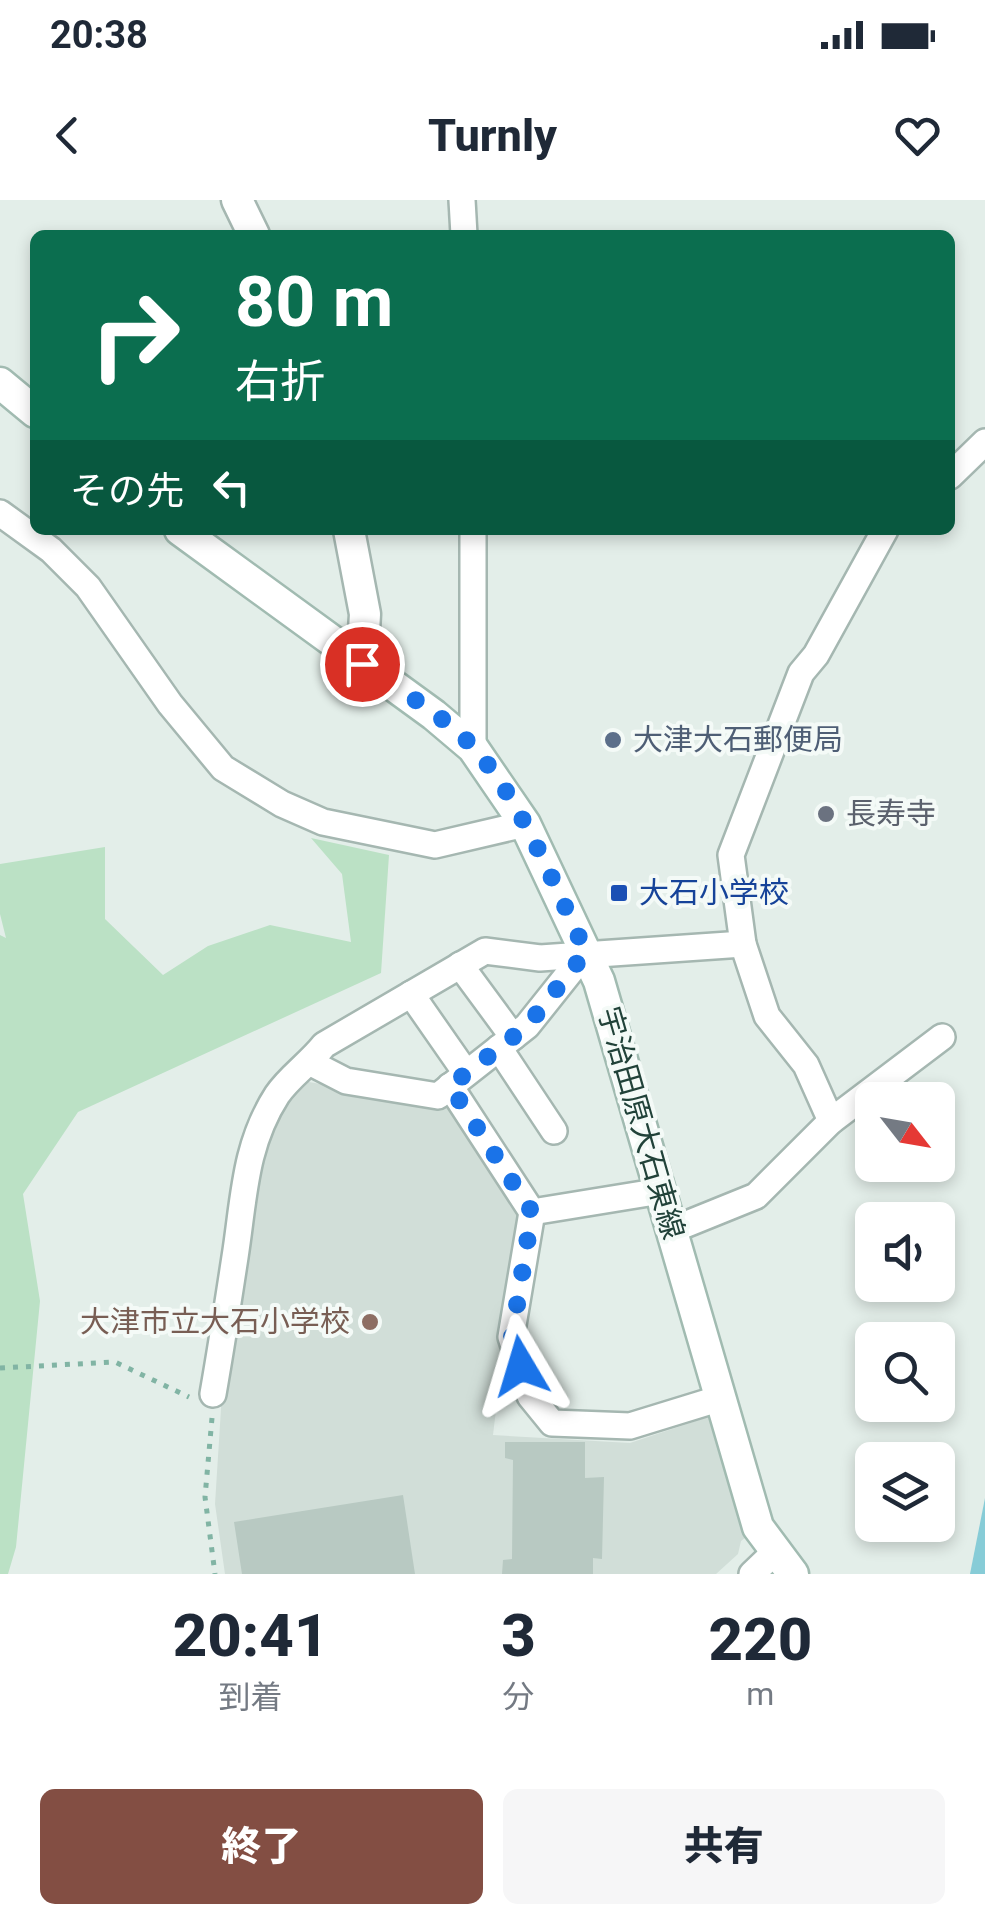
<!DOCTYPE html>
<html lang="ja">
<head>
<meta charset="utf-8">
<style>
  body { margin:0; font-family:Roboto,"Noto Sans JP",sans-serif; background:#f6f6f7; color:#1f2937; height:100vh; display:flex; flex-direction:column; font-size:38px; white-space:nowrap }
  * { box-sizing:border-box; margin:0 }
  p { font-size:32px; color:#747a83 }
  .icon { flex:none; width:55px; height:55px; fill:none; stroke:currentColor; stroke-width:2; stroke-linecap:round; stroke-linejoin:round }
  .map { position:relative; height:1374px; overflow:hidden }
  .side { display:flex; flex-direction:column; background:#fff; flex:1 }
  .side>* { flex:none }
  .hud { position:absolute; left:30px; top:30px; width:925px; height:305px; border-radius:15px; box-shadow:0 5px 15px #0003; background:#0b6e4f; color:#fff; overflow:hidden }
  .needle { width:65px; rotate:121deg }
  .controls { position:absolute; left:855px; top:882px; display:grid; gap:20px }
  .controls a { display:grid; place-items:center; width:100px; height:100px; border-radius:15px; background:#fff; box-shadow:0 5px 15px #0003; font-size:50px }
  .pin { position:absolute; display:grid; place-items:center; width:85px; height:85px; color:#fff; margin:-42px; border:5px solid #fff; border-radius:50%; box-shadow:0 2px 10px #0007 }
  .me { position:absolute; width:110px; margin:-55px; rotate:353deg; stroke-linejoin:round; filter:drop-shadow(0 0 8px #0008) }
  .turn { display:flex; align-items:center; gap:35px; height:210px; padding:0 40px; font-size:45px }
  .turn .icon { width:130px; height:130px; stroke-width:2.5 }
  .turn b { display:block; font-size:70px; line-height:85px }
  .then { display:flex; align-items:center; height:95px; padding:0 40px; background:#0003; gap:20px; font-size:38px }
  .eta { display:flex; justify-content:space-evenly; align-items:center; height:170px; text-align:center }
  .eta b { font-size:60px; font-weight:800; line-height:70px }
  .cta { display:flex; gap:20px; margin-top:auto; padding:20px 40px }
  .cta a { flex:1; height:115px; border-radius:15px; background:#834e43; color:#fff; font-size:40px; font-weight:800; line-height:115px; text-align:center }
  .cta a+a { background:#f6f6f7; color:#1f2937 }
  .status { display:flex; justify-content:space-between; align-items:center; height:70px; padding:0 50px; background:#fff; direction:ltr }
  .status svg { height:28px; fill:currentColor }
  header { display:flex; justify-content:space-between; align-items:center; height:130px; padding:0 40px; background:#fff; font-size:45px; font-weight:800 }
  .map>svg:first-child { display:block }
</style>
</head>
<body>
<div class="status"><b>20:38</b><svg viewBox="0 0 49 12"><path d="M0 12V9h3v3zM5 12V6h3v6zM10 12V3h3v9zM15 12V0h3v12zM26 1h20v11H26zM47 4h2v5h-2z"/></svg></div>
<header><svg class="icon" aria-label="back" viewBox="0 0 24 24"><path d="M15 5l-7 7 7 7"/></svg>Turnly<svg class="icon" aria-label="heart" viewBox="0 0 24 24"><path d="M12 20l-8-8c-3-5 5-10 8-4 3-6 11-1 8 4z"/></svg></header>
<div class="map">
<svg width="985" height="1374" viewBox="0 0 985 1374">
  <rect width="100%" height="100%" fill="#e3eee9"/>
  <polygon fill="#d1ded8" points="303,881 455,907 520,1009 493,1235 630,1243 708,1217 749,1335 741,1341 738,1354 716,1374 225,1374 215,1304 222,1193 260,946 281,903"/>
  <polygon fill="#bbe1c5" points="311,638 389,655 381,773 78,912 23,994 40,1101 16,1347 8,1374 0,1374 0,735 6,738 0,714 0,664 105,647 105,719 163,775 208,746 270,725 351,742 342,674"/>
  <polygon fill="#87ccd7" points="985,1298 985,1374 970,1374"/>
  <g fill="#b8c9c2">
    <polygon points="505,1242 585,1242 585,1278 604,1277 602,1359 593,1358 593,1374 502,1374 503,1360 512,1359 513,1260 505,1258"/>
    <polygon points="403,1295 415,1374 242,1374 234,1322"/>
  </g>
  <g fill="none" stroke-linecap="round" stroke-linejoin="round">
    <defs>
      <g id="minor">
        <polyline points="462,0 464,35"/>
        <polyline points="950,276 985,242"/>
        <polyline points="0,313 51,350 88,387 170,504 223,568 282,604 323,622 435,645 525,624"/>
        <polyline points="473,330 473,548"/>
        <polyline points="460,765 513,837"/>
        <polyline points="411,794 466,873"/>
        <polyline points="499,848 554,931"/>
        <polyline points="311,863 346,881 438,896 527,826 586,752"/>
        <polyline points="450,886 532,1012 661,991"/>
        <polyline points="831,921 806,865 767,816 743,744 731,655 801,473 816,455 885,330"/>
        <polyline points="532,1012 511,1137 530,1196 552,1223 630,1226 721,1198"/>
        <polyline points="672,1030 756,996 831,921 942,837"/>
        <path d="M 213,1194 C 221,1148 228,1103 235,1057 C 244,1000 244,946 277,895 C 289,877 310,863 324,845 L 485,751 L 540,758 L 743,744"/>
        <polyline points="752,1374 775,1352"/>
      </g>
      <g id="tertiary">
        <polyline points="237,0 254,35"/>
        <polyline points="349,330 365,414 362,464"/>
      </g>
      <g id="secondary">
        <polyline points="0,183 35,212"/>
        <polyline points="180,330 434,515 473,548 525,624 599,781 758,1327 793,1374"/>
      </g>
    </defs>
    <use href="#minor" stroke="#a5b7b1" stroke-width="30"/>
    <use href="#tertiary" stroke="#a5b7b1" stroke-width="35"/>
    <use href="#secondary" stroke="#a1bbb1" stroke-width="35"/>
    <g stroke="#81b4a4" stroke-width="5" stroke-dasharray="5 8" stroke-linecap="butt">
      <polyline points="0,1168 115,1162 189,1197"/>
      <polyline points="212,1218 205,1297 215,1374"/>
    </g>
    <use href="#minor" stroke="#fff" stroke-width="25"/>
    <use href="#tertiary" stroke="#fff" stroke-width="30"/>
    <use href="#secondary" stroke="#fff" stroke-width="30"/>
  </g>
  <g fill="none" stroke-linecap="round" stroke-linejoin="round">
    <path stroke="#1a73e8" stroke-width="18" stroke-dasharray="0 32.4" d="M 362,464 C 398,490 443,514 474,548 C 522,602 555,687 586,752 L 527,826 L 450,886 L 532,1012 L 512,1136 L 521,1166"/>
  </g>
  <circle fill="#5c6f8a" stroke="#f4faf7" stroke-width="4" cx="613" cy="540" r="10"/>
  <circle fill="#6b7280" stroke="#f4faf7" stroke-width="4" cx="826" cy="614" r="10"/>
  <rect fill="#1a4fb4" stroke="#f4faf7" stroke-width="4" x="609" y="683" width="20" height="20" rx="5"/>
  <circle fill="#8d6e63" stroke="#f4faf7" stroke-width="4" cx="370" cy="1122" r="10"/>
  <g text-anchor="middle" stroke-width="8" stroke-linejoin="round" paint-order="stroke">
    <g font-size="30" fill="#4e5e75" stroke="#f4faf7" text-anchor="start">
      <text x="633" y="550">大津大石郵便局</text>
    </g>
    <g font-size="30" fill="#5b616d" stroke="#f4faf7" text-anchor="start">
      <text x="846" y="624">長寿寺</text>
    </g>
    <g font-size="30" fill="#164399" stroke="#f4faf7" text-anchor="start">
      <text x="639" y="703">大石小学校</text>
    </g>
    <g font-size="30" fill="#214239" stroke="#f4faf7">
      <text transform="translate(641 923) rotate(74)" y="10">宇治田原大石東線</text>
    </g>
    <g font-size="30" fill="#785e54" stroke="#f4faf7" text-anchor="end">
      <text x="350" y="1132">大津市立大石小学校</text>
    </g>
  </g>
</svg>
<div class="controls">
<a><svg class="needle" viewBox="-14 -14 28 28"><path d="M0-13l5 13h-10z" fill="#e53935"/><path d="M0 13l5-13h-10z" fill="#747a83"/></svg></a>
<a><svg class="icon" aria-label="sound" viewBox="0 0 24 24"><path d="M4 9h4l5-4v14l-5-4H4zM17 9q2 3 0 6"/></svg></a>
<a><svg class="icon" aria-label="search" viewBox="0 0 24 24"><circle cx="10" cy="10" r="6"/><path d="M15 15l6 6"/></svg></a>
<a><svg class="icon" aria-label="layers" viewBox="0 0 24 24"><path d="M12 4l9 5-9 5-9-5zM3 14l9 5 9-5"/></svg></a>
</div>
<div class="pin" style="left:362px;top:464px;background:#d93025"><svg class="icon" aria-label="arrive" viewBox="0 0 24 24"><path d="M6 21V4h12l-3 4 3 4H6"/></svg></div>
<svg class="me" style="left:521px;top:1166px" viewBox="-20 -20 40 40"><path d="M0-17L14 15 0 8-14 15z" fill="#1a73e8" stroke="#fff" stroke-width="4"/></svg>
<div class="hud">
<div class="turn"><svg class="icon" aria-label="right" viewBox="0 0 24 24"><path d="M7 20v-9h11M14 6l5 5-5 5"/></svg><div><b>80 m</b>右折</div></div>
<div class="then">その先<svg class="icon" aria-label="left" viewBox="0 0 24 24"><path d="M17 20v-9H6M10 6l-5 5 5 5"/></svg></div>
</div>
</div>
<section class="side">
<div class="eta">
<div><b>20:41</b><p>到着</p></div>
<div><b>3</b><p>分</p></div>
<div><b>220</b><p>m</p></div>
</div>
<div class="cta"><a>終了</a><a>共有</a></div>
</section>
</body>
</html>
